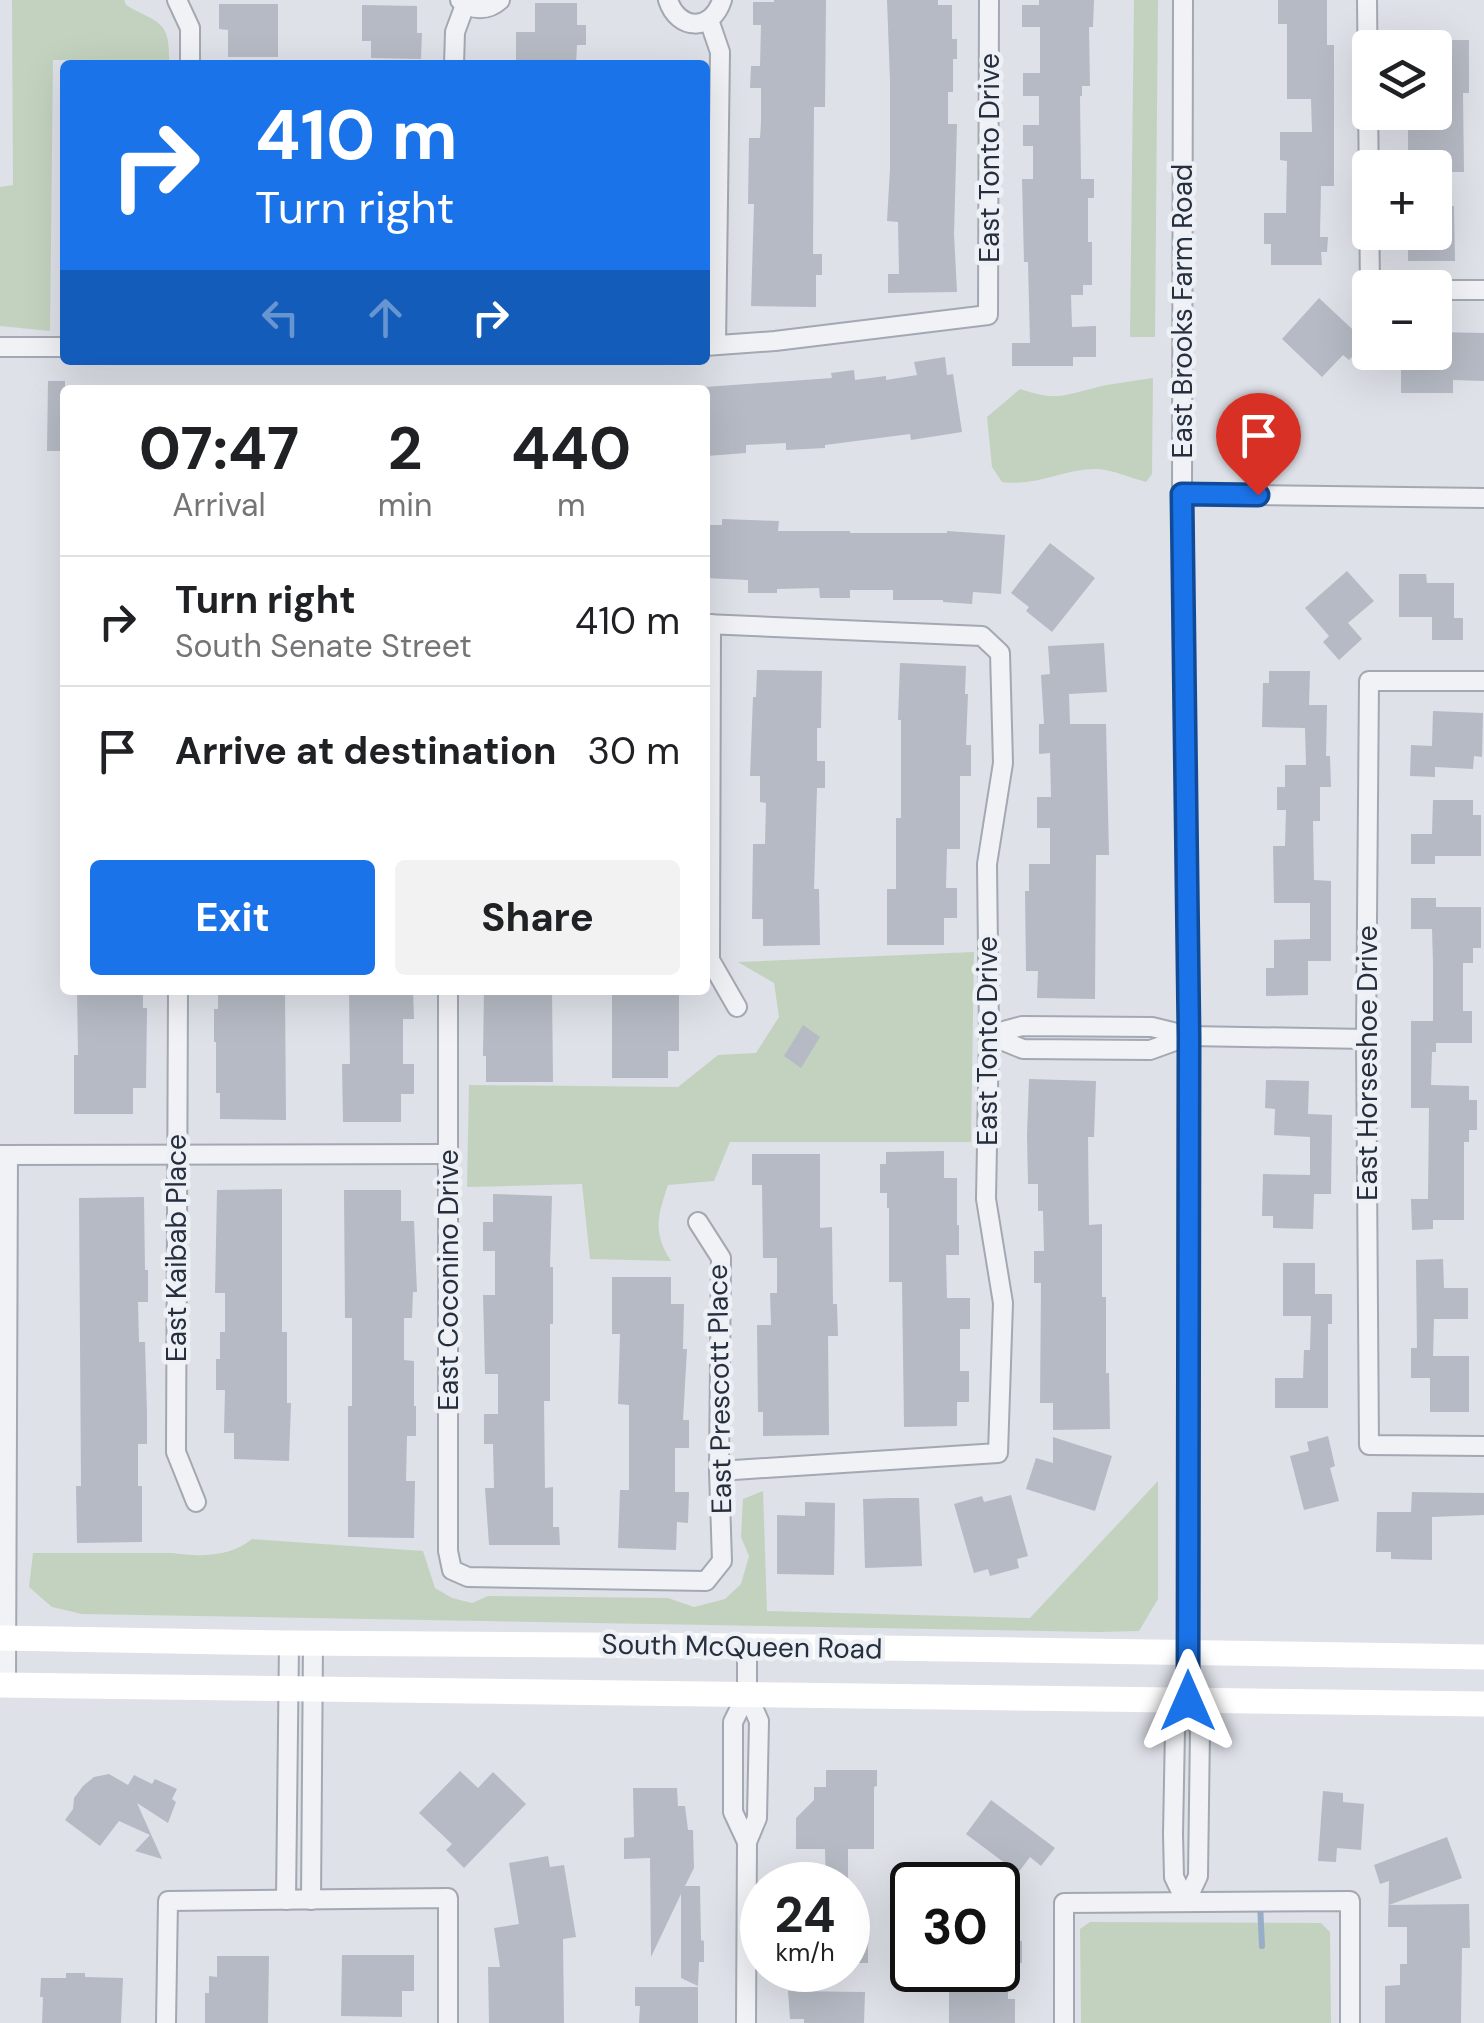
<!DOCTYPE html>
<html lang="en">
<head>
<meta charset="utf-8">
<style>
  body { margin:0; font-family:"DM Sans",sans-serif; background:#f2f2f2; color:#202124; height:100vh; display:flex; flex-direction:column; font-size:38px; white-space:nowrap }
  * { box-sizing:border-box; margin:0 }
  p { font-size:32px; color:#757577 }
  .icon { flex:none; width:55px; height:55px; fill:none; stroke:currentColor; stroke-width:2; stroke-linecap:round; stroke-linejoin:round }
  .map { position:relative; flex:1; overflow:hidden }
  .side { position:absolute; left:60px; top:385px; width:650px; height:610px; display:flex; flex-direction:column; background:#fff; border-radius:10px; box-shadow:0 10px 40px #0002 }
  .side>* { flex:none }
  .banner { position:absolute; left:60px; top:60px; width:650px; height:305px; border-radius:10px; box-shadow:0 10px 40px #0002; background:#1a73e8; color:#fff; overflow:hidden }
  .controls { position:absolute; left:1352px; top:30px; display:grid; gap:20px }
  .controls a { display:grid; place-items:center; width:100px; height:100px; border-radius:10px; background:#fff; box-shadow:0 10px 40px #0002; font-size:50px }
  .speed { position:absolute; left:740px; top:1862px; display:flex; gap:20px; font-size:50px; font-weight:700; text-align:center }
  .speed>* { display:grid; place-content:center; width:130px; height:130px; border-radius:50%; background:#fff; box-shadow:0 10px 40px #0002; line-height:1 }
  .speed small { font-size:25px; font-weight:400 }
  .speed .limit { border:5px solid #111; border-radius:15px; background:#fff; color:#111 }
  .pin { position:absolute; display:grid; place-items:center; width:85px; height:85px; color:#fff; margin:-102px -42px; border-radius:50% 50% 50% 0; rotate:-45deg; box-shadow:0 0 10px #0007 }
  .pin .icon { rotate:45deg }
  .me { position:absolute; width:110px; margin:-55px; rotate:0deg; stroke-linejoin:round; filter:drop-shadow(0 0 8px #0008) }
  .turn { display:flex; align-items:center; gap:35px; height:210px; padding:0 30px; font-size:45px }
  .turn .icon { width:130px; height:130px; stroke-width:2.5 }
  .turn b { display:block; font-size:70px; line-height:85px }
  .lanes { display:flex; align-items:center; height:95px; padding:0 30px; background:#0003; justify-content:center; gap:50px; direction:ltr }
  .lanes .off { opacity:.35 }
  .eta { display:flex; justify-content:space-evenly; align-items:center; height:170px; text-align:center }
  .eta b { font-size:60px; font-weight:700; line-height:70px }
  .button { display:flex; gap:20px; margin-top:auto; padding:20px 30px }
  .button a { flex:1; height:115px; border-radius:10px; background:#1a73e8; color:#fff; font-size:40px; font-weight:700; line-height:115px; text-align:center }
  .button a+a { background:#f2f2f2; color:#202124 }
  ul { padding:0; list-style:none }
  li { display:flex; align-items:center; gap:30px; height:130px; padding:0 30px; border-top:2px solid #e0e0e0 }
  li div { flex:1 }
  li b { display:block; font-size:38px }
  li em { font-style:normal }
  .map>svg:first-child { display:block }
</style>
</head>
<body>
<div class="map">
<svg width="1484" height="2023" viewBox="0 0 1484 2023">
  <rect width="100%" height="100%" fill="#dee1e8"/>
  <g fill="#c3d2bf">
    <path d="M 12,0 L 124,0 L 126,5 C 158,24 170,19 169,61 L 53,60 L 50,331 L 0,326 L 0,187 L 13,185 Z"/>
    <polygon points="1134,0 1158,0 1155,337 1130,337"/>
    <path d="M 1153,378 L 1152,474 L 1146,482 C 1131,478 1113,470 1098,469 C 1065,468 1036,487 1002,482 L 992,467 L 987,417 L 1020,389 C 1057,401 1061,396 1098,387 C 1115,383 1135,381 1153,378 Z"/>
    <path d="M 974,952 L 971,1142 L 730,1142 L 714,1181 L 668,1185 C 658,1215 652,1232 671,1261 L 590,1259 L 582,1184 L 467,1187 L 469,1085 L 678,1087 L 718,1055 L 756,1053 L 779,1017 L 774,983 L 738,962 Z"/>
    <path d="M 1158,1481 L 1158,1599 L 1139,1631 L 1098,1632 L 82,1614 L 52,1607 L 29,1587 L 33,1553 L 173,1553 C 200,1557 230,1557 252,1539 L 423,1551 L 435,1588 L 452,1598 L 472,1603 L 488,1596 L 668,1598 L 694,1607 L 725,1599 L 741,1584 L 749,1556 L 741,1537 L 743,1499 L 763,1491 L 767,1611 L 1030,1618 Z"/>
    <polygon points="1090,1922 1321,1923 1330,1932 1331,2023 1081,2023 1080,1929"/>
  </g>
  <g fill="none" stroke-linecap="round" stroke-linejoin="round">
    <polyline stroke="#98aec8" stroke-width="6" points="1260,1903 1262,1946"/>
  </g>
  <g fill="#b5bac4">
    <polygon points="774,0 826,0 825,107 814,107 813,254 822,254 822,275 816,275 816,307 751,306 754,204 748,204 749,138 760,138 761,122 761,88 750,88 751,66 760,66 761,25 753,25 753,2 774,2"/>
    <polygon points="887,0 938,0 938,5 952,5 952,39 957,39 957,59 953,59 953,92 948,92 948,124 957,124 954,234 957,292 888,293 888,274 899,274 898,222 887,221 890,169 890,81"/>
    <polygon points="1039,0 1094,0 1093,27 1089,27 1090,86 1082,86 1082,96 1080,96 1081,179 1094,179 1094,198 1088,198 1088,242 1092,242 1092,285 1083,285 1083,295 1071,295 1072,327 1096,326 1096,357 1073,357 1073,366 1012,366 1012,343 1030,343 1028,262 1024,262 1022,179 1033,179 1033,146 1023,146 1023,125 1039,125 1039,96 1023,96 1023,73 1040,73 1040,27 1022,27 1022,5 1039,5"/>
    <polygon points="1278,0 1327,0 1327,45 1334,45 1334,186 1321,186 1320,237 1328,237 1327,252 1321,252 1322,265 1271,265 1271,244 1264,244 1264,213 1286,213 1287,161 1280,160 1280,132 1312,132 1311,99 1287,99 1287,24 1278,24"/>
    <polygon points="535,3 577,3 577,25 586,25 586,45 577,45 576,65 516,65 516,32 535,32"/>
    <polygon points="219,4 278,4 278,57 228,57 228,30 219,29"/>
    <polygon points="362,5 417,6 417,33 422,33 421,59 371,58 371,41 362,41"/>
    <polygon points="1435,40 1469,40 1469,93 1463,93 1464,172 1435,172 1435,168 1408,168 1408,117 1435,116"/>
    <polygon points="1454,206 1455,261 1408,261 1408,232 1435,232 1435,207"/>
    <polygon points="1319,298 1366,342 1349,360 1343,355 1322,377 1282,339"/>
    <polygon points="1435,332 1484,333 1484,381 1453,380 1453,393 1401,393 1401,352 1435,352"/>
    <polygon points="945,357 947,375 953,374 962,432 911,440 910,434 825,445 825,448 786,450 786,443 746,445 746,453 707,456 705,387 832,378 831,373 854,370 855,380 886,376 886,380 917,375 914,362"/>
    <polygon points="48,381 65,381 65,451 47,451"/>
    <polygon points="722,519 779,521 778,531 850,531 850,533 947,533 947,531 1005,535 1001,594 973,592 972,604 943,602 943,600 893,600 893,590 850,590 850,598 820,598 819,588 777,589 777,593 748,593 748,580 705,578 705,525 722,525"/>
    <polygon points="1050,543 1095,578 1052,632 1026,611 1029,607 1011,593"/>
    <polygon points="1347,571 1374,601 1348,623 1362,639 1339,660 1323,642 1329,636 1305,608"/>
    <polygon points="1399,574 1426,574 1427,583 1454,583 1454,618 1463,618 1463,640 1432,640 1432,617 1399,617"/>
    <polygon points="1104,643 1107,692 1069,694 1070,724 1106,724 1109,855 1096,855 1095,999 1037,998 1038,971 1026,971 1025,891 1029,891 1029,864 1050,864 1050,828 1037,828 1037,797 1051,797 1050,753 1039,754 1039,724 1044,724 1041,675 1050,674 1048,646"/>
    <polygon points="900,663 966,666 965,694 968,694 966,745 971,745 971,776 960,776 960,849 947,849 946,888 957,888 957,918 944,918 944,945 887,945 887,889 896,889 896,818 901,818 901,720 898,720"/>
    <polygon points="757,670 822,671 821,728 817,728 817,761 825,761 825,788 817,788 814,889 819,889 820,945 763,946 763,919 752,919 753,844 765,844 766,803 760,802 760,776 750,776 753,697 756,697"/>
    <polygon points="1269,671 1310,671 1309,705 1327,705 1326,756 1330,756 1331,787 1320,787 1320,821 1313,821 1314,880 1331,881 1331,961 1308,961 1308,995 1266,996 1266,968 1274,968 1274,940 1310,939 1310,903 1274,903 1273,846 1285,846 1286,810 1277,810 1277,787 1285,787 1285,765 1306,765 1305,728 1262,727 1263,683 1269,683"/>
    <polygon points="1433,711 1483,713 1482,757 1474,756 1473,769 1435,767 1435,777 1410,776 1411,745 1432,746"/>
    <polygon points="1433,800 1473,800 1473,815 1481,815 1481,856 1435,856 1435,864 1411,864 1411,834 1432,834"/>
    <polygon points="1411,898 1436,898 1436,907 1481,907 1481,948 1473,948 1473,963 1463,963 1463,1011 1472,1011 1472,1043 1436,1043 1436,1052 1432,1052 1431,1085 1469,1086 1469,1100 1477,1100 1477,1130 1469,1130 1469,1142 1464,1142 1464,1220 1433,1220 1433,1229 1412,1230 1411,1199 1428,1199 1429,1108 1411,1108 1411,1021 1433,1021 1433,963 1432,929 1411,929"/>
    <polygon points="77,990 143,990 143,1008 147,1008 146,1088 133,1088 133,1114 74,1114 74,1055 78,1055"/>
    <polygon points="218,990 285,990 286,1120 220,1119 220,1093 216,1093 216,1042 214,1042 214,1009 218,1009"/>
    <polygon points="349,990 413,990 414,1019 403,1019 403,1064 414,1064 414,1094 401,1094 401,1122 343,1122 342,1064 350,1064"/>
    <polygon points="484,990 552,990 553,1082 486,1082 486,1056 483,1056"/>
    <polygon points="612,990 679,990 679,1051 668,1051 668,1078 612,1078"/>
    <polygon points="803,1025 820,1037 801,1068 784,1056"/>
    <polygon points="1029,1079 1096,1081 1094,1137 1088,1137 1089,1225 1102,1224 1102,1297 1106,1297 1106,1373 1109,1373 1110,1429 1053,1430 1053,1403 1040,1403 1041,1283 1034,1283 1034,1251 1044,1251 1043,1211 1038,1211 1038,1184 1028,1184 1027,1135"/>
    <polygon points="1266,1080 1309,1081 1308,1114 1332,1115 1331,1194 1314,1194 1313,1229 1273,1228 1273,1216 1262,1216 1263,1174 1310,1175 1310,1137 1274,1135 1275,1109 1265,1108"/>
    <polygon points="944,1151 944,1178 957,1178 957,1225 959,1225 959,1255 946,1255 947,1298 970,1298 970,1329 960,1329 960,1371 969,1371 969,1402 957,1402 957,1426 904,1427 902,1282 889,1282 889,1208 887,1208 887,1193 880,1193 880,1164 886,1164 886,1152"/>
    <polygon points="752,1154 820,1154 820,1228 832,1227 833,1304 837,1304 838,1336 828,1336 829,1435 763,1436 763,1412 758,1412 757,1325 771,1325 770,1293 777,1293 777,1258 763,1258 762,1185 752,1185"/>
    <polygon points="282,1189 282,1332 287,1332 287,1403 291,1403 289,1461 234,1459 234,1433 224,1433 225,1390 216,1390 216,1359 220,1359 220,1332 225,1332 225,1293 215,1293 217,1190"/>
    <polygon points="344,1190 401,1190 401,1221 414,1221 417,1292 413,1292 412,1318 404,1318 404,1360 414,1361 414,1406 416,1406 416,1436 407,1436 406,1481 415,1481 414,1538 348,1537 348,1406 352,1406 352,1318 345,1318"/>
    <polygon points="493,1194 552,1196 550,1267 553,1267 553,1324 550,1324 550,1401 544,1401 545,1488 553,1487 553,1527 559,1527 560,1545 489,1545 485,1488 494,1488 493,1444 484,1444 484,1414 498,1414 498,1374 485,1374 483,1295 495,1295 495,1251 483,1251 483,1222 493,1222"/>
    <polygon points="144,1197 145,1270 148,1270 148,1302 138,1302 139,1342 145,1342 147,1414 147,1444 138,1444 138,1486 142,1486 142,1542 77,1543 76,1486 81,1486 79,1198"/>
    <polygon points="1443,1259 1444,1288 1468,1288 1468,1319 1434,1319 1433,1356 1469,1356 1469,1412 1430,1412 1430,1378 1411,1378 1411,1348 1417,1348 1416,1260"/>
    <polygon points="1283,1263 1315,1263 1315,1294 1332,1294 1332,1324 1328,1324 1328,1408 1275,1408 1275,1378 1303,1378 1304,1350 1310,1350 1311,1316 1283,1316"/>
    <polygon points="612,1277 671,1277 671,1304 684,1304 683,1349 687,1349 683,1420 689,1420 689,1448 675,1448 675,1492 689,1492 688,1523 677,1522 676,1550 618,1548 620,1490 629,1490 629,1405 618,1404 620,1334 612,1334"/>
    <polygon points="1328,1436 1335,1466 1330,1468 1339,1501 1304,1510 1290,1456 1309,1451 1307,1442"/>
    <polygon points="1053,1437 1112,1456 1095,1511 1026,1489 1036,1458 1053,1463"/>
    <polygon points="1412,1492 1484,1493 1484,1515 1432,1517 1432,1560 1391,1559 1391,1552 1376,1552 1377,1512 1411,1512"/>
    <polygon points="1011,1495 1028,1556 1017,1559 1019,1568 990,1576 988,1569 974,1573 954,1504 982,1496 984,1502"/>
    <polygon points="891,1498 919,1498 922,1566 865,1568 863,1499"/>
    <polygon points="805,1502 835,1503 834,1575 777,1574 777,1515 805,1516"/>
    <polygon points="826,1770 877,1770 877,1786 874,1787 874,1849 848,1849 848,1885 826,1885 825,1849 796,1849 796,1818 814,1800 814,1787 826,1787"/>
    <polygon points="460,1771 478,1788 493,1772 526,1804 464,1868 446,1850 452,1844 419,1813"/>
    <polygon points="109,1774 128,1785 134,1775 152,1784 155,1779 177,1789 172,1799 176,1802 168,1823 137,1803 162,1859 135,1851 150,1835 119,1821 100,1846 65,1820 73,1809 74,1798 83,1786 94,1777"/>
    <polygon points="633,1788 677,1788 678,1806 685,1806 688,1830 693,1830 694,1868 685,1886 700,1886 701,1940 704,1941 704,1962 699,1962 698,1986 681,1978 681,1894 651,1957 650,1858 624,1859 624,1838 634,1837"/>
    <polygon points="1323,1791 1343,1793 1343,1802 1364,1804 1361,1850 1337,1848 1336,1862 1318,1861"/>
    <polygon points="991,1800 1055,1848 1041,1866 1030,1857 1018,1873 966,1834"/>
    <polygon points="1447,1837 1462,1878 1389,1905 1469,1904 1470,1948 1462,1948 1461,2023 1385,2023 1385,1986 1400,1985 1400,1964 1407,1964 1407,1927 1388,1927 1389,1881 1380,1884 1374,1865"/>
    <polygon points="548,1856 550,1867 564,1865 576,1937 563,1939 564,2023 489,2023 488,1967 500,1967 494,1928 519,1924 509,1863"/>
    <polygon points="998,1913 1018,1917 1014,1941 1022,1941 1022,1963 1009,1963 1008,1970 1008,1999 1015,1999 1015,2023 949,2023 949,1970 998,1970"/>
    <rect x="848" y="1941" width="20" height="22"/>
    <polygon points="342,1955 414,1955 414,1991 402,1991 402,2017 341,2016"/>
    <polygon points="217,1956 269,1956 268,2023 205,2023 205,1993 209,1993 209,1976 217,1977"/>
    <polygon points="66,1973 85,1973 85,1977 123,1978 121,2023 42,2023 43,1997 40,1997 41,1978 66,1978"/>
    <polygon points="635,1987 698,1987 698,2023 639,2023 640,2006 635,2006"/>
    <polygon points="788,1991 865,1992 864,2023 804,2023 804,2019 790,2019"/>
  </g>
  <g fill="none" stroke-linecap="round" stroke-linejoin="round">
    <defs>
      <g id="street">
        <polyline points="177,0 190,28 190,65"/>
        <path d="M 460,0 C 472,11 488,11 500,0"/>
        <path d="M 668,0 C 678,31 712,32 722,0"/>
        <polyline points="1183,0 1182,494 1189,1036 1188,1701 1200,1730 1198,1876 1186,1902"/>
        <polyline points="1367,0 1370,290"/>
        <polyline points="709,20 720,52 716,345"/>
        <polyline points="454,65 455,32 465,5"/>
        <polyline points="1435,290 1484,290"/>
        <polyline points="705,346 775,341 988,315 989,0"/>
        <polyline points="0,347 65,347"/>
        <polyline points="1182,494 1484,498"/>
        <polyline points="705,624 982,636 1000,653 1003,763 987,864 989,1035 986,1199 1003,1303 998,1453 719,1471"/>
        <polyline points="711,624 710,960 737,1007"/>
        <polyline points="1484,681 1369,681 1366,1039 1369,1445 1484,1446"/>
        <polyline points="178,990 176,1452 196,1502"/>
        <polyline points="448,990 448,1551 452,1570 468,1577 706,1581 722,1561 719,1471 721,1258 698,1222"/>
        <polyline points="989,1035 1022,1026 1152,1027 1189,1036 1366,1039"/>
        <polyline points="989,1035 1023,1049 1150,1050 1189,1036"/>
        <polyline points="0,1155 448,1154"/>
        <polyline points="6,1685 8,1155"/>
        <polyline points="747,1842 733,1812 733,1722 747,1694"/>
        <polyline points="286,1900 289,1643"/>
        <polyline points="311,1900 313,1643"/>
        <polyline points="1186,1902 1174,1877 1173,1834 1175,1729 1188,1701"/>
        <polyline points="166,2023 168,1901 448,1898 448,2023"/>
        <polyline points="746,2023 747,1842 757,1818 759,1721 747,1694 747,1646"/>
        <polyline points="1064,2023 1064,1903 1350,1901 1350,2023"/>
      </g>
    </defs>
    <use href="#street" stroke="#a3a8b2" stroke-width="22"/>
    <use href="#street" stroke="#f1f2f6" stroke-width="18"/>
    <g stroke="#fff" stroke-width="25">
      <polyline points="0,1638 289,1643 747,1646 1484,1657"/>
      <polyline points="0,1685 1484,1704"/>
    </g>
  </g>
  <g fill="none" stroke-linecap="round" stroke-linejoin="round">
    <defs>
      <polyline id="route" points="1188,1701 1189,1036 1182,494 1258,495"/>
    </defs>
    <use href="#route" stroke="#114b97" stroke-width="25"/>
    <use href="#route" stroke="#1a73e8" stroke-width="18"/>
  </g>
  <g text-anchor="middle" stroke-width="9" stroke-linejoin="round" paint-order="stroke">
    <g font-size="28" fill="#272f3f" stroke="#edf0f5">
      <text transform="translate(989 158) rotate(-90)" y="10">East Tonto Drive</text>
      <text transform="translate(1182 311) rotate(-90)" y="10">East Brooks Farm Road</text>
      <text transform="translate(987 1041) rotate(-90)" y="10">East Tonto Drive</text>
      <text transform="translate(1367 1063) rotate(-90)" y="10">East Horseshoe Drive</text>
      <text transform="translate(176 1248) rotate(-90)" y="10">East Kaibab Place</text>
      <text transform="translate(448 1280) rotate(-90)" y="10">East Coconino Drive</text>
      <text transform="translate(719 1389) rotate(-91)" y="10">East Prescott Place</text>
      <text transform="translate(742 1646) rotate(1)" y="10">South McQueen Road</text>
    </g>
  </g>
</svg>
<div class="controls">
<a><svg class="icon" aria-label="layers" viewBox="0 0 24 24"><path d="M12 4l9 5-9 5-9-5zM3 14l9 5 9-5"/></svg></a>
<a>+</a>
<a>−</a>
</div>
<div class="speed"><div>24<small>km/h</small></div><div class="limit">30</div></div>
<div class="pin" style="left:1258px;top:495px;background:#d93025"><svg class="icon" aria-label="arrive" viewBox="0 0 24 24"><path d="M6 21V4h12l-3 4 3 4H6"/></svg></div>
<svg class="me" style="left:1188px;top:1701px" viewBox="-20 -20 40 40"><path d="M0-17L14 15 0 8-14 15z" fill="#1a73e8" stroke="#fff" stroke-width="4"/></svg>
<div class="banner">
<div class="turn"><svg class="icon" aria-label="right" viewBox="0 0 24 24"><path d="M7 20v-9h11M14 6l5 5-5 5"/></svg><div><b>410 m</b>Turn right</div></div>
<div class="lanes"><svg class="icon off" aria-label="left" viewBox="0 0 24 24"><path d="M17 20v-9H6M10 6l-5 5 5 5"/></svg><svg class="icon off" aria-label="ahead" viewBox="0 0 24 24"><path d="M12 20V5M6 11l6-6 6 6"/></svg><svg class="icon" aria-label="right" viewBox="0 0 24 24"><path d="M7 20v-9h11M14 6l5 5-5 5"/></svg></div>
</div>
<section class="side">
<div class="eta">
<div><b>07:47</b><p>Arrival</p></div>
<div><b>2</b><p>min</p></div>
<div><b>440</b><p>m</p></div>
</div>
<ul>
<li><svg class="icon" aria-label="right" viewBox="0 0 24 24"><path d="M7 20v-9h11M14 6l5 5-5 5"/></svg><div><b>Turn right</b><p>South Senate Street</p></div><em>410 m</em></li>
<li><svg class="icon" aria-label="arrive" viewBox="0 0 24 24"><path d="M6 21V4h12l-3 4 3 4H6"/></svg><div><b>Arrive at destination</b></div><em>30 m</em></li>
</ul>
<div class="button"><a>Exit</a><a>Share</a></div>
</section>
</div>
</body>
</html>
